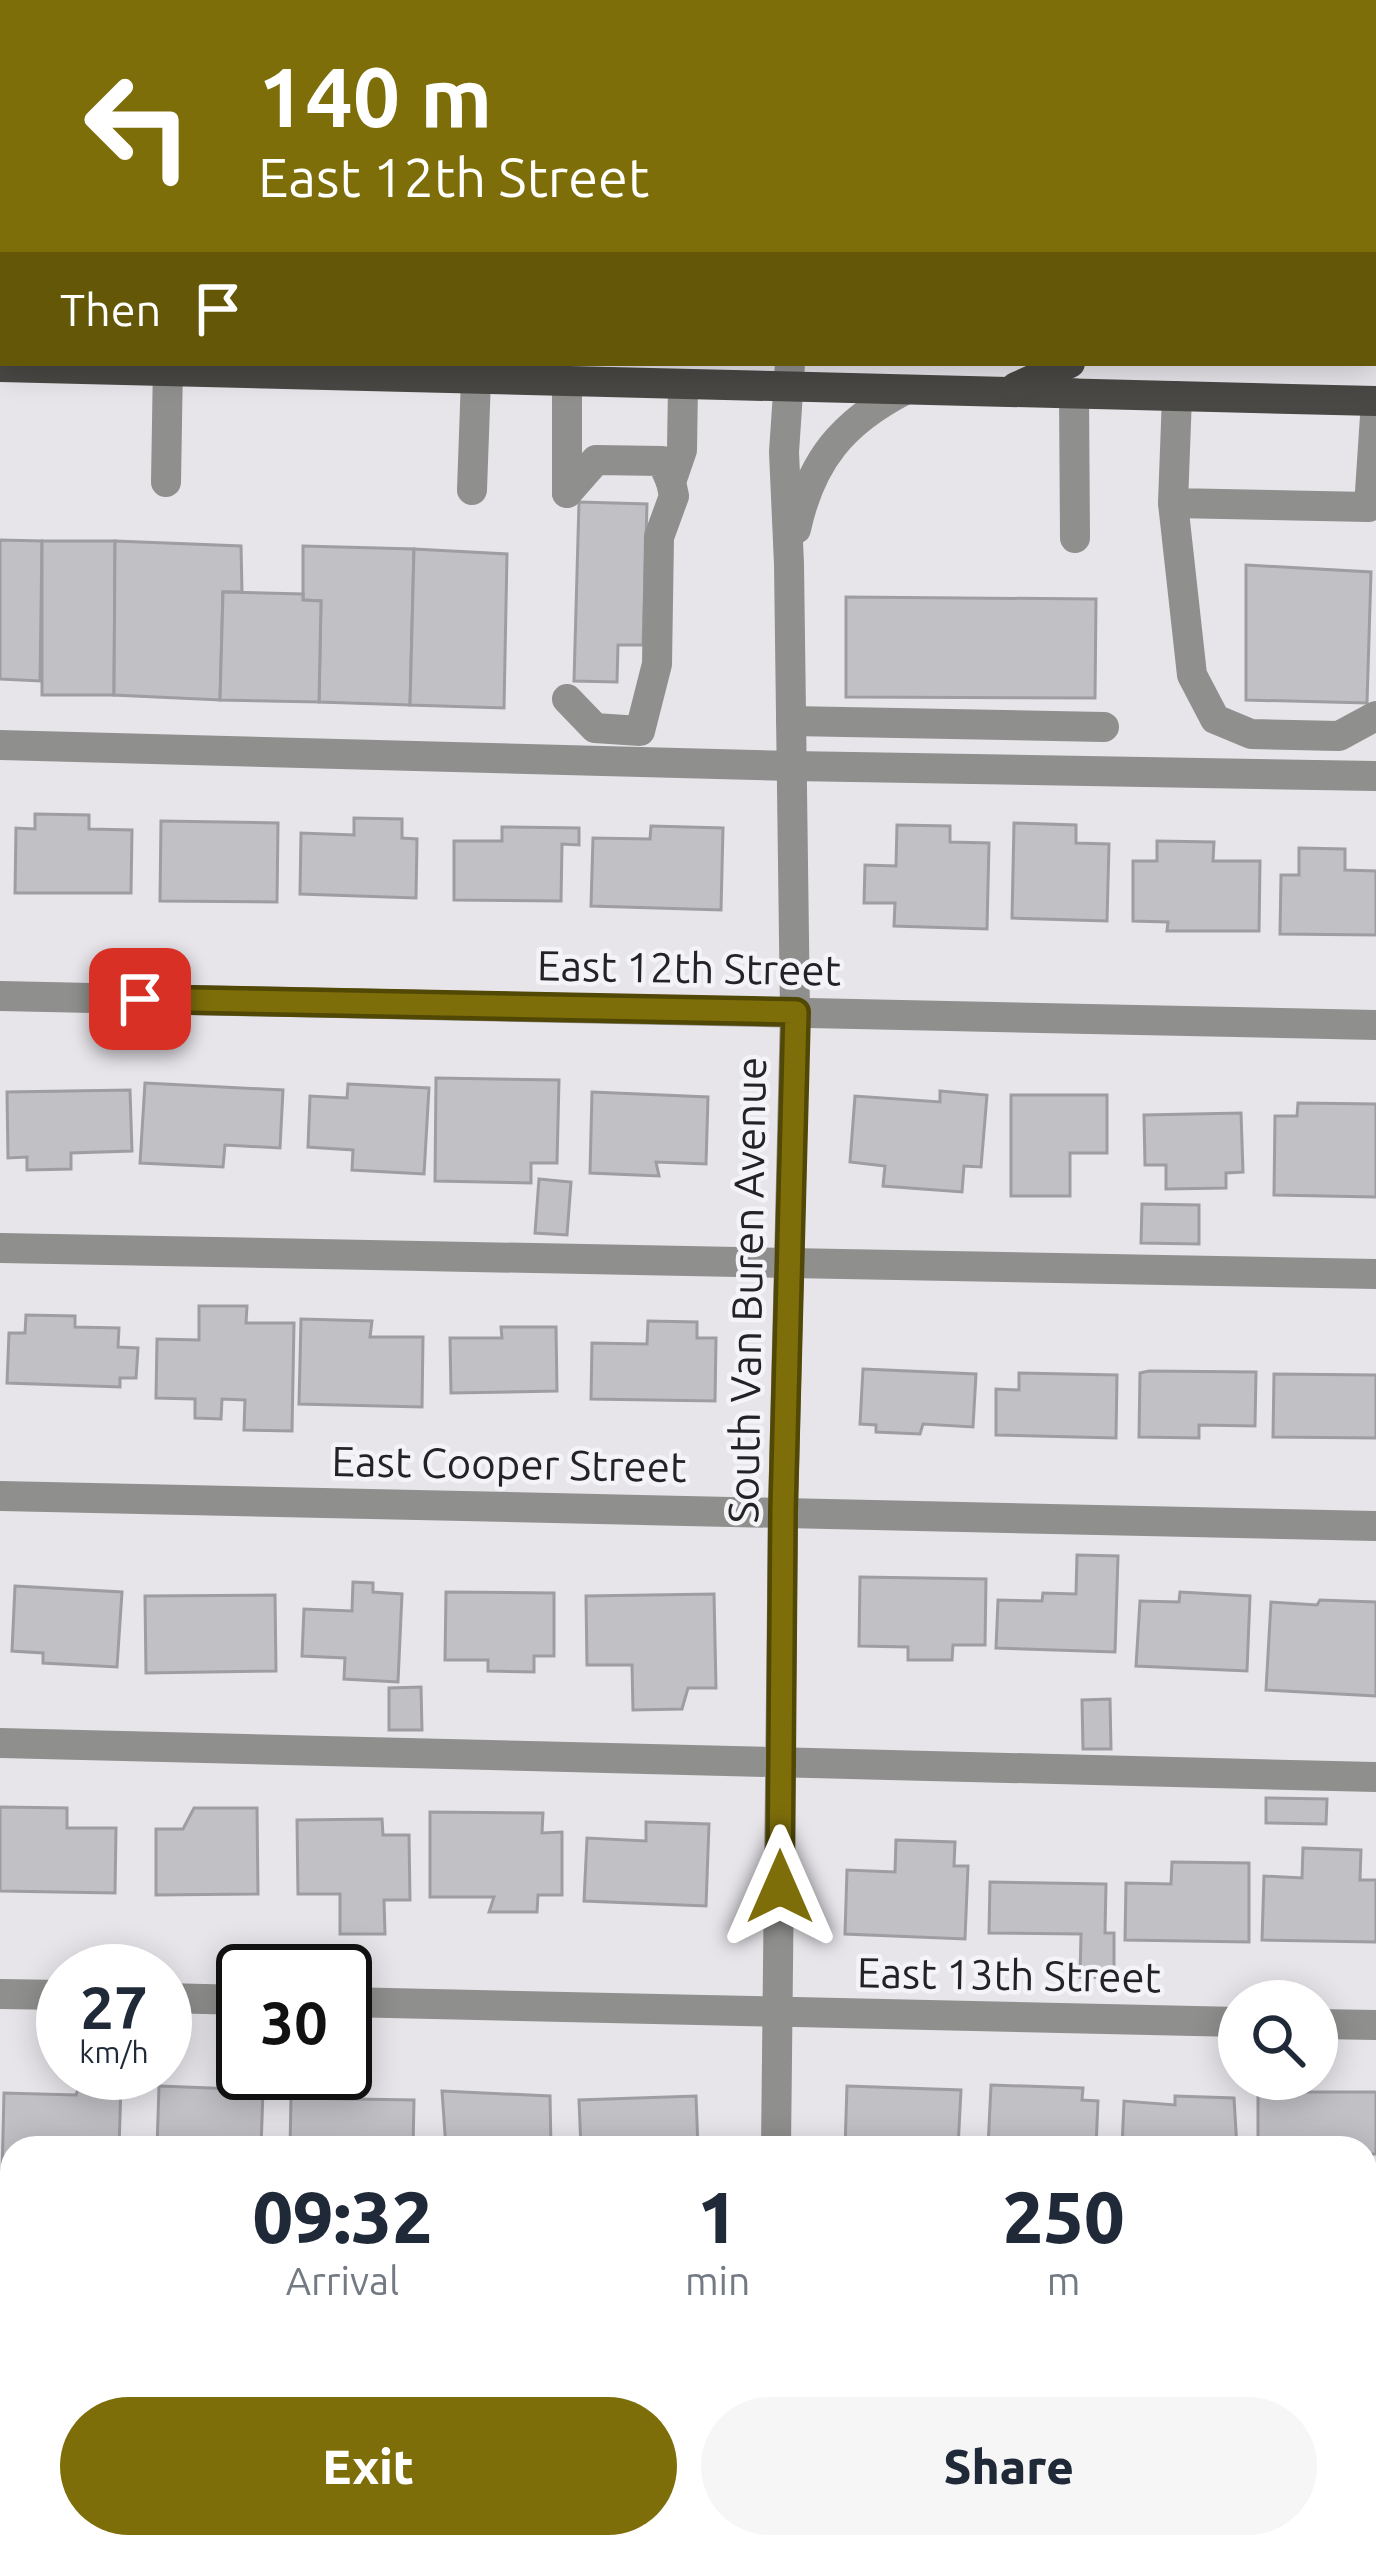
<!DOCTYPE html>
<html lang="en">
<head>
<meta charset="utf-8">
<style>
  body { margin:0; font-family:Ubuntu,sans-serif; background:#f6f6f7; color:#1f2937; height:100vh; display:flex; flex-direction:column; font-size:45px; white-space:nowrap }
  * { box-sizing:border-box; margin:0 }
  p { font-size:39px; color:#747a83 }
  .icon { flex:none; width:66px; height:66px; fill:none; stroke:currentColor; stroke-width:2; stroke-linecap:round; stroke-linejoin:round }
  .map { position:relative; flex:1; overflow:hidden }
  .sheet { position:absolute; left:0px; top:2136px; width:1377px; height:423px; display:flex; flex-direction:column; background:#fff; border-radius:36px 36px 0 0; box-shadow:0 6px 30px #0003 }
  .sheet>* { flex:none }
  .guide { position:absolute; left:0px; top:0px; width:1377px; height:366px; box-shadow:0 6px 30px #0003; background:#7e6e0a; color:#fff; overflow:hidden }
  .tools { position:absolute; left:1218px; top:1980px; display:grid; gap:24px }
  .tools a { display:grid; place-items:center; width:120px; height:120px; border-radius:50%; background:#fff; box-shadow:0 6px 30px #0003; font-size:60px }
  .speed { position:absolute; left:36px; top:1944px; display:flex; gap:24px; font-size:60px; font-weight:700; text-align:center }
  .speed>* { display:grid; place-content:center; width:156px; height:156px; border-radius:50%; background:#fff; box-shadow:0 6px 30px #0003; line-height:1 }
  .speed small { font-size:30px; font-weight:400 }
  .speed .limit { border:6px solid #111; border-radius:18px; background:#fff; color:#111 }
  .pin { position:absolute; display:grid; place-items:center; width:102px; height:102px; color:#fff; margin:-51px; border-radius:24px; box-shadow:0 6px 18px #0006 }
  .me { position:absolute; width:132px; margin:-66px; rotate:0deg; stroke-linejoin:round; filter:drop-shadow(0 0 9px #0008) }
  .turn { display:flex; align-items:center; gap:42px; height:252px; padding:0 60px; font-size:54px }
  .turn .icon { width:156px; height:156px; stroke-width:2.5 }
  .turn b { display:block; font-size:84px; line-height:102px }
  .then { display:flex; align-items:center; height:114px; padding:0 60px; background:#0003; gap:24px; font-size:45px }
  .eta { display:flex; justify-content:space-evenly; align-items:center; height:204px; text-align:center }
  .eta b { font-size:72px; font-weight:800; line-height:84px }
  .cta { display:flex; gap:24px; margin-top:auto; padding:24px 60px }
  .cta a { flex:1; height:138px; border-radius:72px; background:#7e6e0a; color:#fff; font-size:48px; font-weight:800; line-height:138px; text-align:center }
  .cta a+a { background:#f6f6f7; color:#1f2937 }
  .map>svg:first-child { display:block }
</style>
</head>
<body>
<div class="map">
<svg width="1376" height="2558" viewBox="0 0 1376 2558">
  <rect width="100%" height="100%" fill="#e7e5ea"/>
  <g fill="#c1c0c5" stroke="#9e9da2" stroke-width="3">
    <polygon points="0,0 42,0 42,3 3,3 3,94 0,94"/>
    <polygon points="292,0 431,0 432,3 292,3"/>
    <rect x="466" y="0" width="128" height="3"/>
    <polygon points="579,502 647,504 643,645 618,645 617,682 574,681"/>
    <polygon points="0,540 42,541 40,681 0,679"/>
    <polygon points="42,541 115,541 114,695 42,695"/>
    <polygon points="115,541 241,546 242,592 223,592 220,700 114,695"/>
    <polygon points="303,546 414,549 410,705 319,702 321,601 303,600"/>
    <polygon points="414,549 507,554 504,708 410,705"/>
    <polygon points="1246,565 1371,572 1367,703 1246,700"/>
    <polygon points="223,592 303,594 303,600 321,601 319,702 220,700"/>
    <polygon points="846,597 1096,599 1095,698 846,697"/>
    <polygon points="35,814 89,815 89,829 132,830 131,893 15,893 16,828 35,829"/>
    <polygon points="354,818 402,819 402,838 417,839 416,898 300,894 301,833 354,835"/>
    <polygon points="161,821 278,823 277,902 160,901"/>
    <polygon points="1014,823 1076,825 1076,843 1109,844 1107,921 1012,918"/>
    <polygon points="897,825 950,826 950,842 989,843 987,929 894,926 895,903 864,903 865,865 896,866"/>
    <polygon points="651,826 723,828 721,910 591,906 593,838 650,839"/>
    <polygon points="502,827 579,828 579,845 562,844 561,901 454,900 454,841 502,841"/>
    <polygon points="1157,841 1214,842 1213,861 1260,861 1259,931 1167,931 1168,922 1133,921 1133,861 1157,861"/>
    <polygon points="1299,848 1345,849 1345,870 1376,871 1376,935 1280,934 1281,875 1299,875"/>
    <polygon points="436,1078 559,1080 557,1163 531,1163 531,1183 435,1181"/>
    <polygon points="145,1083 283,1090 280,1148 225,1145 223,1167 140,1163"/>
    <polygon points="348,1084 429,1088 424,1174 352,1170 353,1150 308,1147 310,1096 347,1098"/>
    <polygon points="130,1090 132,1151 71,1153 71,1169 27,1170 27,1157 8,1158 7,1092"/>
    <polygon points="940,1091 987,1095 981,1167 964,1166 962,1192 883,1186 885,1166 850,1162 855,1096 940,1102"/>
    <polygon points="592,1092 708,1097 706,1164 656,1162 659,1176 590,1173"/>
    <polygon points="1011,1095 1107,1095 1107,1153 1070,1153 1070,1196 1011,1196"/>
    <polygon points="1298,1103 1376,1104 1376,1197 1274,1195 1275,1116 1297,1116"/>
    <polygon points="1241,1113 1243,1172 1226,1173 1226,1188 1166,1189 1166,1165 1145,1165 1144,1115"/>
    <polygon points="539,1179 571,1182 567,1235 535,1233"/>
    <polygon points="1142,1204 1199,1205 1199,1244 1141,1243"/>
    <polygon points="199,1306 247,1306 246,1323 294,1323 292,1431 244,1430 245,1400 222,1399 221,1419 195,1418 195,1399 156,1398 157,1339 199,1340"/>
    <polygon points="26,1315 75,1316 75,1327 119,1328 118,1347 138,1348 136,1378 120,1378 120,1387 7,1383 9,1333 25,1333"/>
    <polygon points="301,1319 372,1321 370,1337 423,1337 422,1407 299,1404"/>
    <polygon points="648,1321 697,1322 697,1338 716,1338 715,1401 591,1399 592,1343 647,1344"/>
    <polygon points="501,1327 556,1327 557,1391 451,1393 450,1338 502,1338"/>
    <polygon points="863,1369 976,1374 973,1427 923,1424 920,1434 876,1432 876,1425 860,1424"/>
    <polygon points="1149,1371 1256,1372 1255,1426 1199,1425 1199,1438 1139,1437 1140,1373"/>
    <polygon points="1019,1373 1117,1375 1116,1438 996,1435 996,1389 1019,1390"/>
    <polygon points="1274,1374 1376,1375 1376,1438 1273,1437"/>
    <polygon points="1077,1555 1118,1556 1115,1652 996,1648 998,1600 1042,1601 1043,1593 1076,1594"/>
    <polygon points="860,1577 986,1579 985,1645 953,1645 952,1660 908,1660 908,1647 859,1646"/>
    <polygon points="353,1582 373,1583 373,1592 402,1594 398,1682 344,1679 345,1658 302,1656 304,1609 352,1611"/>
    <polygon points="15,1586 122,1592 117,1667 43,1663 43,1653 12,1651"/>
    <polygon points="446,1592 554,1593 554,1656 534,1656 534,1672 488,1671 488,1660 445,1660"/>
    <polygon points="1180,1592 1250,1596 1247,1671 1136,1666 1140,1601 1179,1602"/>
    <polygon points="714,1594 716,1688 688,1688 682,1709 633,1710 632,1665 587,1665 586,1596"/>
    <polygon points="275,1595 276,1671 146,1673 145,1596"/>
    <polygon points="1320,1600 1376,1602 1376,1696 1266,1690 1271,1602 1317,1605"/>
    <polygon points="421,1687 422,1730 389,1730 389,1688"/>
    <polygon points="1110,1699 1111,1749 1083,1749 1082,1700"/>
    <polygon points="1266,1798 1327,1799 1326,1824 1266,1823"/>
    <polygon points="0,1807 67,1808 67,1828 116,1828 115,1893 0,1891"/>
    <polygon points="194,1808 257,1808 258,1894 156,1895 156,1829 183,1829"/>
    <polygon points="430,1812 543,1813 542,1833 562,1832 562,1895 538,1895 537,1912 489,1912 494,1897 430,1897"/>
    <polygon points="382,1819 383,1835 409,1835 410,1900 384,1900 385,1934 340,1934 340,1894 298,1894 297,1820"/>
    <polygon points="646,1822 709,1824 706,1906 584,1901 587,1838 646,1841"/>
    <polygon points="896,1840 955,1842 954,1866 968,1866 965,1939 845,1934 847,1870 895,1872"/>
    <polygon points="1303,1848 1361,1850 1360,1880 1376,1880 1376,1942 1262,1940 1264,1876 1302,1878"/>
    <polygon points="1172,1862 1249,1863 1249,1942 1125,1940 1126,1883 1171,1884"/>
    <polygon points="990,1882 1106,1884 1105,1933 1114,1933 1114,1978 1080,1977 1081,1934 989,1933"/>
    <polygon points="80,2083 121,2084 119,2148 12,2148 12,2177 2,2177 4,2093 76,2095"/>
    <polygon points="991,2085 1083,2088 1082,2100 1098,2101 1096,2148 988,2148"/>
    <polygon points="159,2086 263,2090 261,2148 157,2148"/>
    <polygon points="847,2086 961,2090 958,2148 845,2148"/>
    <polygon points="442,2091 550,2096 551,2148 446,2148"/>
    <polygon points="1258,2092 1376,2092 1376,2154 1365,2154 1365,2148 1258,2148"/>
    <polygon points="696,2096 698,2148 581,2148 579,2100"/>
    <polygon points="1175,2096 1234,2098 1237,2148 1122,2148 1124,2101 1175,2105"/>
    <polygon points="291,2098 414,2100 413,2148 290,2148"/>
    <rect x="6" y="2327" width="6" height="67"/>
    <polygon points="1365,2363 1376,2363 1376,2443 1371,2445 1365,2445"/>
  </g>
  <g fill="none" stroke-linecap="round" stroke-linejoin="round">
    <g stroke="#8f8f8d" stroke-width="30">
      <polyline points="70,0 70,3"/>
      <polyline points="131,0 131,3"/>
      <polyline points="170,0 170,3"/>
      <polyline points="452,0 454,3"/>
      <polyline points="798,0 798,3"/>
      <polyline points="832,3 832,0"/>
      <polyline points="0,128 3,128"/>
      <polyline points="1074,393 1075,538"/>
      <polyline points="1177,396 1173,503 1369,507 1376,401"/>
      <polyline points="166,482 168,363"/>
      <polyline points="472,490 476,378"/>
      <polyline points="567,493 596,460 662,461 671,482"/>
      <polyline points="567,493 567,381"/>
      <polyline points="1173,503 1192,675 1215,719 1251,734 1339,736 1376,716"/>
      <path d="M 796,529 C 811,460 843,422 905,390"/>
      <polyline points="567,699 595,728 640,731 657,664 659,537 674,496 671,482 682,450 683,385"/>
      <polyline points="791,721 1104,727"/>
      <polyline points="0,745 792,766 1376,776"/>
      <polyline points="0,996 1376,1025"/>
      <polyline points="0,1248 1376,1274"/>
      <polyline points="0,1496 1376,1526"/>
      <polyline points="0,1743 1376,1777"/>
      <polyline points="0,1994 63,1995"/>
      <polyline points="165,1998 243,2000"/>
      <polyline points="345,2002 1239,2022"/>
      <polyline points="1317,2024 1376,2025"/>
      <polyline points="776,2148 783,1511 795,1013 789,564 784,452 790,363"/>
      <polyline points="0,2241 12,2241"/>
      <polyline points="1365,2277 1376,2277"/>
      <polyline points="0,2497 12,2497"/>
      <polyline points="1365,2527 1376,2527"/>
      <polyline points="768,2558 768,2547"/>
    </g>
    <g stroke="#494845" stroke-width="30">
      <polyline points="0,238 3,238"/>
      <polyline points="1374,272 1376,272"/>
      <polyline points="0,367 1376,401"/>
      <polyline points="1016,387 1070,363"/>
    </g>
  </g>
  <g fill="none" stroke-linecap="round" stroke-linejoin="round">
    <defs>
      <polyline id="route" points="140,999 796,1012 783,1511 780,1887"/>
    </defs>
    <use href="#route" stroke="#524806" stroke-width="30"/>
    <use href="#route" stroke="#7e6e0a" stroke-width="21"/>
  </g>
  <g text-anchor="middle" stroke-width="9" stroke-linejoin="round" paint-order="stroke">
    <g font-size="42" fill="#232224" stroke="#f4f3f8">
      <text transform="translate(689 968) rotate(1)" y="15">East 12th Street</text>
      <text transform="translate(747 1290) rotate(-89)" y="15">South Van Buren Avenue</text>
      <text transform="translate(509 1464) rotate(1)" y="15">East Cooper Street</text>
      <text transform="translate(1009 1975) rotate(1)" y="15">East 13th Street</text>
    </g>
  </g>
</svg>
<div class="tools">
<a><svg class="icon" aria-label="search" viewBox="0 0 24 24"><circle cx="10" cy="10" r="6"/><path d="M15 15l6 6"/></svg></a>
</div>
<div class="speed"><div>27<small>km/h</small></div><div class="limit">30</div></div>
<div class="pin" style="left:140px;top:999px;background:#d93025"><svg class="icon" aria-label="arrive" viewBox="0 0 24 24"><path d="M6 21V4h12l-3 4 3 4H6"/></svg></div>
<svg class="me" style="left:780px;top:1887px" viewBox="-20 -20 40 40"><path d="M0-17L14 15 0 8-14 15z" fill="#7e6e0a" stroke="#fff" stroke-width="4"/></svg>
<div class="guide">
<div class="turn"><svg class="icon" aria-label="left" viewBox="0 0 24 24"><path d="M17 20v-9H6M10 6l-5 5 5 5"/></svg><div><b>140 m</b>East 12th Street</div></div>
<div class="then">Then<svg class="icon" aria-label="arrive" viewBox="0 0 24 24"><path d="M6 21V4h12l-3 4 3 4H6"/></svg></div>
</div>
<section class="sheet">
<div class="eta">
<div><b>09:32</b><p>Arrival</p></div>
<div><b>1</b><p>min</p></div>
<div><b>250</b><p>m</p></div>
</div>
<div class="cta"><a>Exit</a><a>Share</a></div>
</section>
</div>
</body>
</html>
